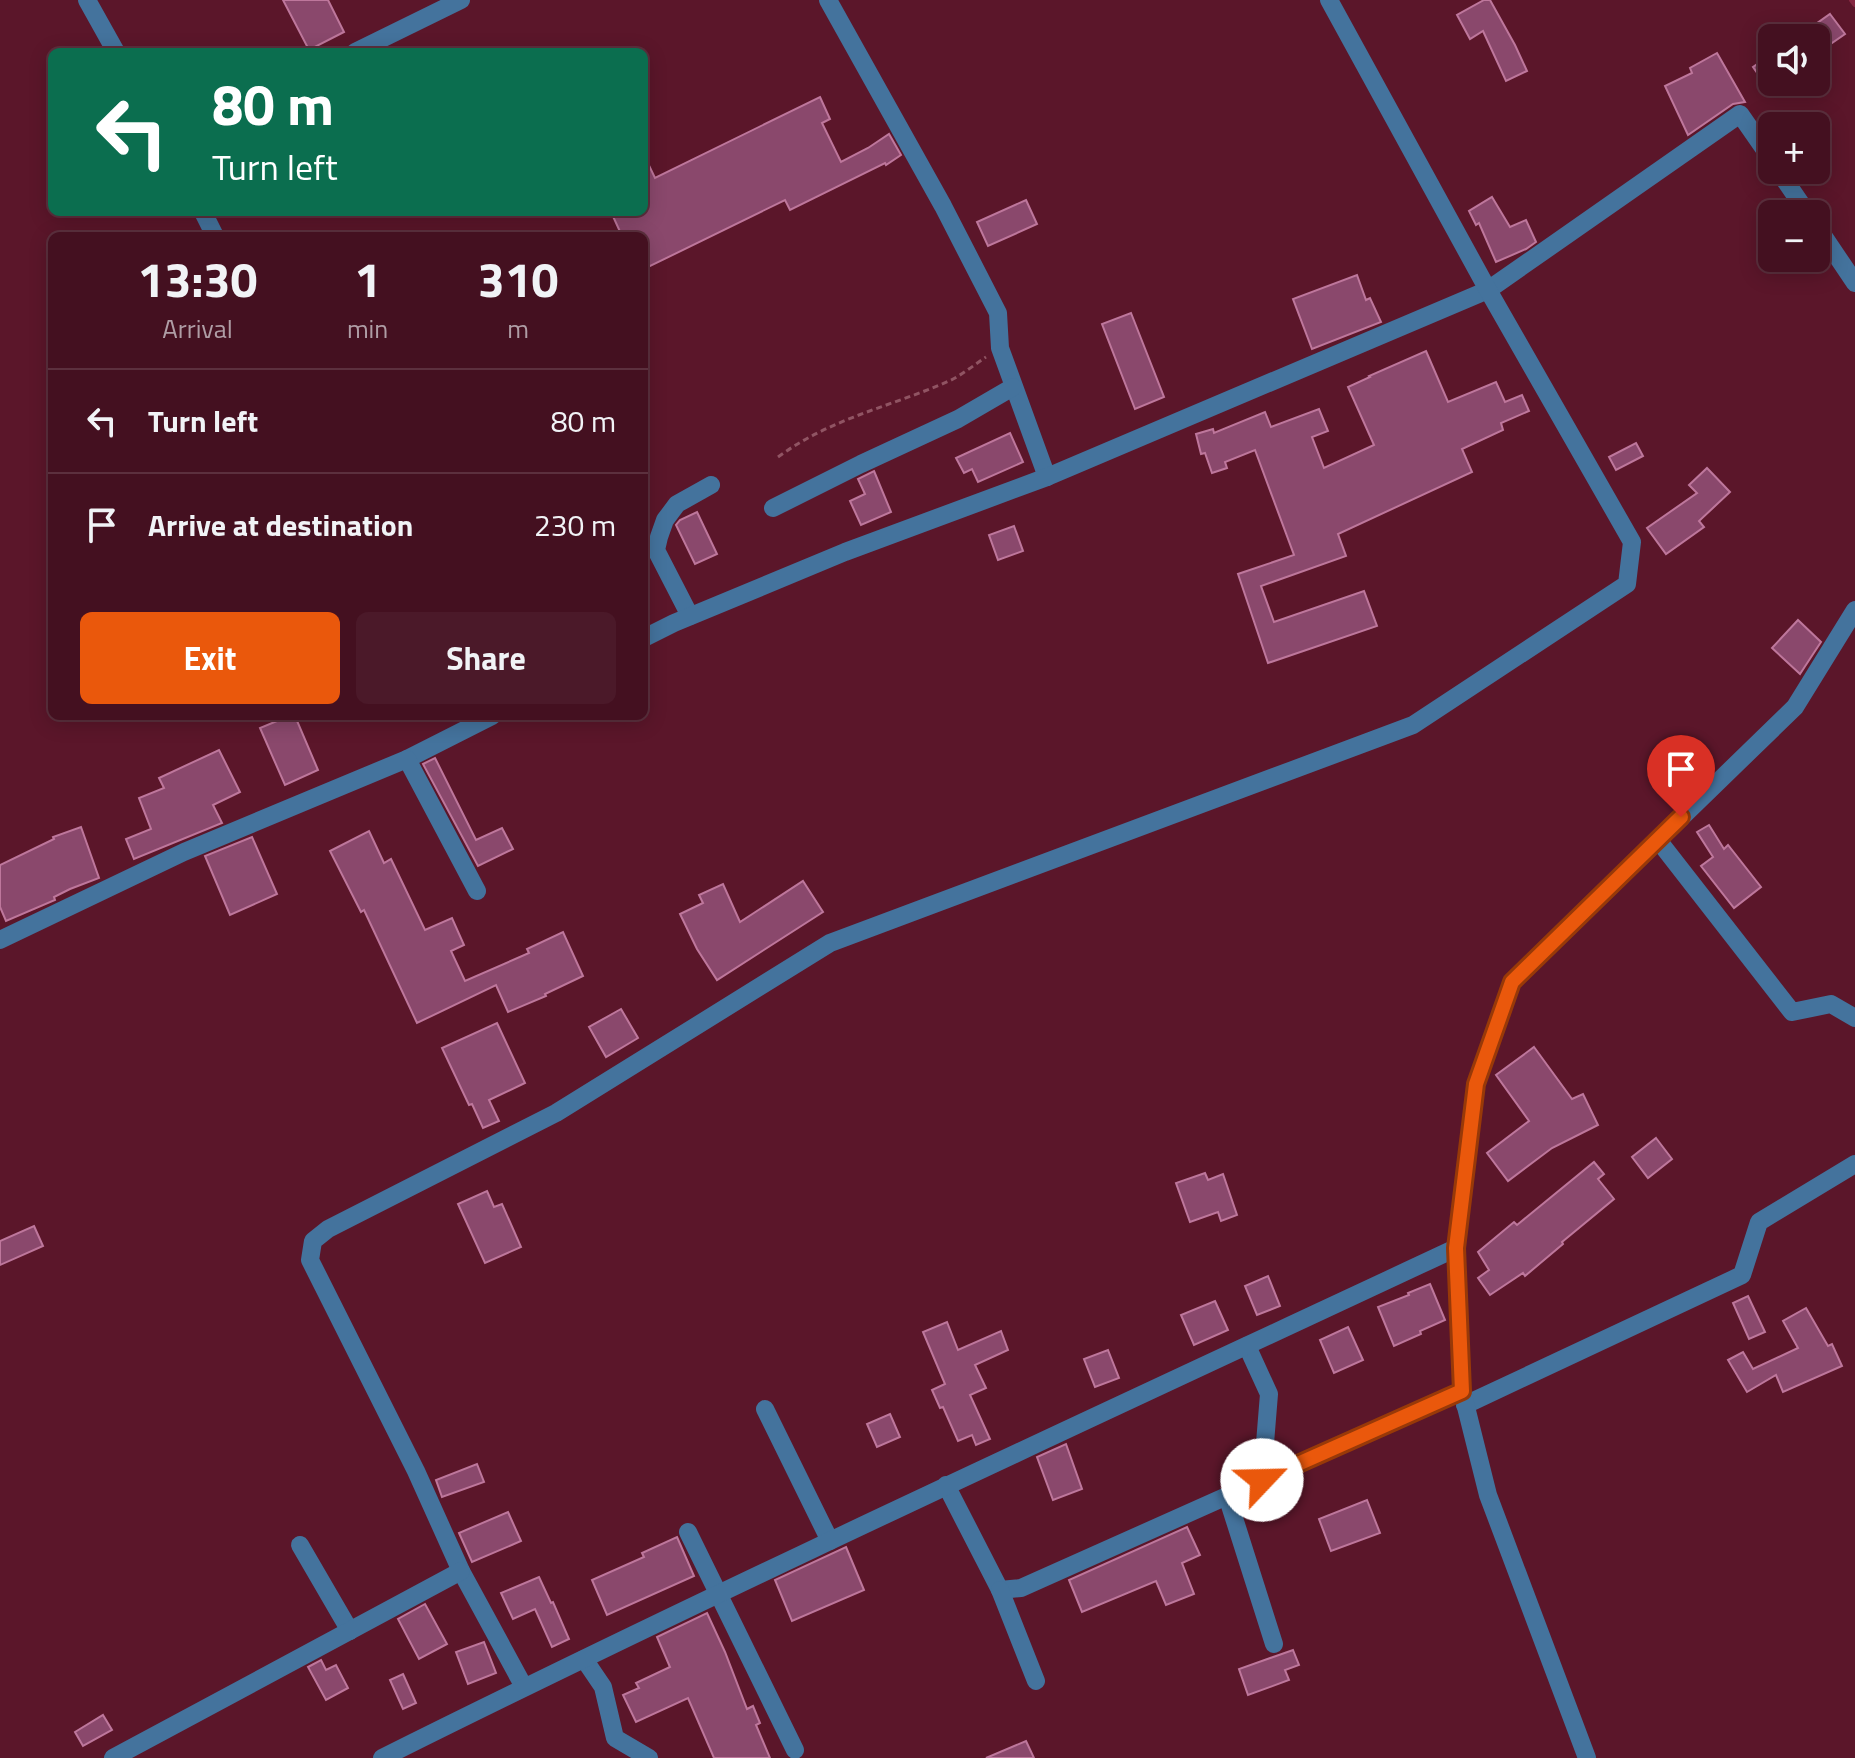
<!DOCTYPE html>
<html lang="en">
<head>
<meta charset="utf-8">
<style>
  body { margin:0; font-family:"Titillium Web",sans-serif; background:#4b1929; color:#f1f3f6; height:100vh; display:flex; flex-direction:column; font-size:30px; white-space:nowrap }
  * { box-sizing:border-box; margin:0 }
  p { font-size:26px; color:#af9da5 }
  .icon { flex:none; width:44px; height:44px; fill:none; stroke:currentColor; stroke-width:2; stroke-linecap:round; stroke-linejoin:round }
  .map { position:relative; flex:1; overflow:hidden }
  .sheet { position:absolute; left:48px; top:232px; width:600px; height:488px; display:flex; flex-direction:column; background:#441020; border-radius:12px; box-shadow:0 4px 20px #0003,0 0 0 2px #5c303e }
  .sheet>* { flex:none }
  .hud { position:absolute; left:48px; top:48px; width:600px; height:168px; border-radius:12px; box-shadow:0 4px 20px #0003,0 0 0 2px #5c303e; background:#0b6e4f; color:#fff; overflow:hidden }
  .tools { position:absolute; left:1758px; top:24px; display:grid; gap:16px }
  .tools a { display:grid; place-items:center; width:72px; height:72px; border-radius:12px; background:#441020; box-shadow:0 4px 20px #0003,0 0 0 2px #5c303e; font-size:40px }
  .pin { position:absolute; display:grid; place-items:center; width:68px; height:68px; color:#fff; margin:-82px -34px; border-radius:50% 50% 50% 0; rotate:-45deg; box-shadow:0 0 8px #0007 }
  .pin .icon { rotate:45deg }
  .me { position:absolute; width:88px; margin:-44px; rotate:66deg; stroke-linejoin:round; filter:drop-shadow(0 0 6px #0008) }
  .turn { display:flex; align-items:center; gap:28px; height:168px; padding:0 32px; font-size:36px }
  .turn .icon { width:104px; height:104px; stroke-width:2.5 }
  .turn b { display:block; font-size:56px; line-height:68px }
  .eta { display:flex; justify-content:space-evenly; align-items:center; height:136px; text-align:center }
  .eta b { font-size:48px; font-weight:700; line-height:56px }
  .action { display:flex; gap:16px; margin-top:auto; padding:16px 32px }
  .action a { flex:1; height:92px; border-radius:12px; background:#ea580c; color:#fff; font-size:32px; font-weight:700; line-height:92px; text-align:center }
  .action a+a { background:#4b1929; color:#f1f3f6 }
  ul { padding:0; list-style:none }
  li { display:flex; align-items:center; gap:24px; height:104px; padding:0 32px; border-top:2px solid #5c303e }
  li div { flex:1 }
  li b { display:block; font-size:30px }
  li em { font-style:normal }
  .map>svg:first-child { display:block }
</style>
</head>
<body>
<div class="map">
<svg width="1855" height="1758" viewBox="0 0 1855 1758">
  <rect width="100%" height="100%" fill="#5b162a"/>
  <g fill="none" stroke-linecap="round" stroke-linejoin="round">
    <polyline stroke="#842741" stroke-width="6" points="1852,0 1855,4"/>
  </g>
  <g fill="#8a486c" stroke="#be779c" stroke-width="2">
    <polygon points="283,0 328,0 344,32 309,50"/>
    <polygon points="1484,0 1490,0 1515,45 1527,71 1506,81 1483,31 1470,39 1457,15"/>
    <polygon points="1830,14 1845,34 1816,54 1816,38 1796,38"/>
    <polygon points="1717,53 1745,102 1733,104 1688,135 1665,86 1692,73 1690,68"/>
    <polygon points="1772,54 1772,94 1753,67"/>
    <polygon points="820,97 830,119 822,123 841,162 868,148 889,134 901,155 886,165 885,163 790,210 785,200 644,269 644,236 622,236 611,212 644,212 644,155 655,178"/>
    <polygon points="1492,197 1510,227 1526,220 1536,242 1526,249 1496,262 1479,223 1476,225 1469,211"/>
    <polygon points="1026,200 1037,224 988,246 977,222"/>
    <polygon points="1357,275 1366,300 1370,298 1381,322 1312,349 1293,299"/>
    <polygon points="1131,313 1164,397 1135,409 1102,324"/>
    <polygon points="1426,351 1448,402 1496,382 1505,402 1522,395 1529,411 1501,423 1503,430 1462,449 1472,472 1338,534 1346,556 1261,586 1274,622 1364,591 1377,626 1268,663 1238,574 1294,555 1255,450 1225,462 1227,468 1212,473 1205,453 1201,454 1196,434 1213,429 1214,433 1265,412 1271,427 1319,409 1328,431 1312,437 1324,468 1374,445 1348,387 1370,377 1369,376"/>
    <polygon points="1010,433 1023,462 978,482 972,469 964,473 956,458"/>
    <polygon points="1636,443 1643,456 1616,470 1609,457"/>
    <polygon points="1707,468 1730,492 1699,521 1704,527 1666,554 1647,528 1697,493 1689,485"/>
    <polygon points="874,471 891,512 861,525 850,501 865,494 858,479"/>
    <polygon points="697,512 717,554 695,564 676,525 680,520"/>
    <polygon points="1014,526 1023,551 998,560 989,535"/>
    <polygon points="1798,620 1821,642 1800,674 1772,648"/>
    <polygon points="289,716 295,716 318,770 285,785 260,728"/>
    <polygon points="219,750 240,792 213,805 222,823 134,859 126,839 151,829 139,798 164,788 159,778"/>
    <polygon points="435,758 476,840 502,828 513,849 478,866 423,764"/>
    <polygon points="1709,825 1724,849 1728,845 1761,887 1734,908 1701,866 1713,857 1697,832"/>
    <polygon points="81,827 99,878 70,889 54,897 55,900 6,921 0,907 0,865 54,839 53,837"/>
    <polygon points="369,831 384,863 391,859 425,930 452,918 464,945 451,951 465,981 529,953 527,949 563,932 583,976 545,994 546,996 508,1012 496,985 417,1023 364,910 361,912 330,851"/>
    <polygon points="252,837 277,894 230,915 205,856"/>
    <polygon points="803,881 823,912 717,980 697,949 680,914 703,903 699,895 723,884 740,922"/>
    <polygon points="621,1009 638,1038 606,1057 589,1027"/>
    <polygon points="497,1023 525,1083 489,1100 499,1121 483,1128 472,1104 469,1105 442,1048"/>
    <polygon points="1534,1047 1572,1099 1583,1094 1598,1125 1552,1148 1508,1181 1487,1153 1529,1121 1496,1075"/>
    <polygon points="1656,1138 1672,1159 1648,1178 1632,1157"/>
    <polygon points="1594,1162 1604,1174 1598,1179 1614,1199 1562,1242 1563,1244 1525,1276 1523,1273 1490,1295 1478,1278 1489,1270 1478,1252 1514,1222 1517,1225"/>
    <polygon points="1205,1173 1208,1180 1223,1174 1237,1215 1221,1221 1218,1212 1190,1222 1176,1183"/>
    <polygon points="487,1191 494,1207 502,1204 521,1247 485,1263 458,1204"/>
    <polygon points="34,1226 43,1246 0,1265 0,1241"/>
    <polygon points="1268,1276 1280,1306 1257,1315 1245,1286"/>
    <polygon points="1430,1284 1445,1320 1420,1331 1421,1334 1394,1346 1378,1307 1409,1295 1408,1293"/>
    <polygon points="1748,1296 1765,1332 1749,1339 1733,1303"/>
    <polygon points="1215,1301 1228,1330 1194,1345 1181,1315"/>
    <polygon points="1806,1308 1828,1346 1832,1344 1842,1366 1783,1392 1776,1375 1747,1392 1728,1360 1743,1352 1753,1369 1798,1348 1783,1321"/>
    <polygon points="947,1322 958,1350 1001,1331 1008,1350 975,1365 986,1388 970,1395 990,1439 976,1445 972,1435 958,1441 943,1407 940,1408 932,1390 945,1384 923,1332"/>
    <polygon points="1348,1327 1363,1360 1334,1373 1320,1340"/>
    <polygon points="1108,1350 1119,1378 1095,1387 1084,1359"/>
    <polygon points="890,1414 900,1437 877,1447 867,1424"/>
    <polygon points="1066,1444 1082,1489 1053,1500 1037,1457"/>
    <polygon points="477,1464 484,1482 442,1497 436,1480"/>
    <polygon points="1367,1500 1380,1533 1331,1551 1319,1519"/>
    <polygon points="508,1512 521,1541 472,1562 459,1533"/>
    <polygon points="1187,1527 1200,1555 1182,1563 1194,1594 1166,1605 1156,1581 1082,1612 1069,1580"/>
    <polygon points="677,1537 694,1576 607,1615 592,1580 644,1557 642,1553"/>
    <polygon points="846,1547 864,1590 792,1621 775,1580"/>
    <polygon points="539,1577 551,1603 553,1602 569,1639 552,1647 535,1609 513,1619 501,1593"/>
    <polygon points="425,1604 447,1644 419,1659 398,1619"/>
    <polygon points="707,1613 725,1652 747,1709 753,1706 760,1723 756,1725 770,1758 714,1758 688,1698 636,1722 623,1695 639,1688 636,1683 670,1667 657,1637"/>
    <polygon points="484,1642 496,1673 468,1684 456,1652"/>
    <polygon points="1293,1650 1299,1665 1285,1670 1289,1680 1248,1695 1239,1669"/>
    <polygon points="321,1660 326,1670 336,1665 348,1688 326,1700 308,1667"/>
    <polygon points="403,1674 416,1703 403,1709 390,1680"/>
    <polygon points="103,1715 112,1730 83,1746 75,1732"/>
    <polygon points="1026,1741 1034,1758 986,1758"/>
  </g>
  <g fill="none" stroke-linecap="round" stroke-linejoin="round">
    <path stroke="#905463" stroke-width="3" stroke-dasharray="6 4" stroke-linecap="butt" d="M 778,457 C 831,418 890,407 949,381 C 962,375 974,365 986,357"/>
    <g stroke="#44739d" stroke-width="18">
      <polyline points="87,0 116,52"/>
      <polyline points="828,0 943,206 998,313 1000,348 1047,477"/>
      <polyline points="355,52 461,0"/>
      <polyline points="1778,170 1808,214"/>
      <polyline points="203,212 215,236"/>
      <polyline points="1816,225 1855,283"/>
      <polyline points="773,508 861,464 958,419 1013,387"/>
      <polyline points="690,616 656,550 659,537 665,520 677,504 711,485"/>
      <polyline points="644,638 674,623 845,552 1047,477 1488,290 1740,114 1772,160"/>
      <polyline points="407,759 492,716"/>
      <polyline points="1658,840 1792,1012 1831,1004 1855,1018"/>
      <polyline points="0,940 184,852 407,759 477,891"/>
      <polyline points="1247,1346 1269,1394 1262,1480"/>
      <polyline points="1465,1405 1742,1275 1759,1222 1855,1164"/>
      <polyline points="765,1409 830,1541"/>
      <polyline points="946,1485 1000,1590 1021,1588 1462,1391"/>
      <polyline points="1227,1496 1274,1644"/>
      <polyline points="688,1532 795,1750"/>
      <polyline points="300,1545 350,1631"/>
      <polyline points="1000,1590 1036,1681"/>
      <polyline points="584,1659 603,1687 615,1738 649,1758"/>
      <polyline points="524,1687 461,1571 416,1471 310,1260 313,1241 328,1229 556,1113 830,943 1413,725 1627,584 1632,542 1488,290 1329,0"/>
      <polyline points="113,1758 461,1571"/>
      <path d="M 382,1758 C 737,1581 1097,1416 1456,1248"/>
      <polyline points="1587,1758 1488,1495 1462,1391 1456,1248 1476,1084 1512,982 1795,707 1855,610"/>
    </g>
  </g>
  <g fill="none" stroke-linecap="round" stroke-linejoin="round">
    <defs>
      <polyline id="route" points="1262,1480 1462,1391 1456,1248 1476,1084 1512,982 1681,817"/>
    </defs>
    <use href="#route" stroke="#983908" stroke-width="20"/>
    <use href="#route" stroke="#ea580c" stroke-width="14"/>
  </g>
</svg>
<div class="tools">
<a><svg class="icon" aria-label="sound" viewBox="0 0 24 24"><path d="M4 9h4l5-4v14l-5-4H4zM17 9q2 3 0 6"/></svg></a>
<a>+</a>
<a>−</a>
</div>
<div class="pin" style="left:1681px;top:817px;background:#d93025"><svg class="icon" aria-label="arrive" viewBox="0 0 24 24"><path d="M6 21V4h12l-3 4 3 4H6"/></svg></div>
<svg class="me" style="left:1262px;top:1480px" viewBox="-20 -20 40 40"><circle r="19" fill="#fff"/><path d="M0-13L10 11 0 6-10 11z" fill="#ea580c"/></svg>
<div class="hud">
<div class="turn"><svg class="icon" aria-label="left" viewBox="0 0 24 24"><path d="M17 20v-9H6M10 6l-5 5 5 5"/></svg><div><b>80 m</b>Turn left</div></div>
</div>
<section class="sheet">
<div class="eta">
<div><b>13:30</b><p>Arrival</p></div>
<div><b>1</b><p>min</p></div>
<div><b>310</b><p>m</p></div>
</div>
<ul>
<li><svg class="icon" aria-label="left" viewBox="0 0 24 24"><path d="M17 20v-9H6M10 6l-5 5 5 5"/></svg><div><b>Turn left</b></div><em>80 m</em></li>
<li><svg class="icon" aria-label="arrive" viewBox="0 0 24 24"><path d="M6 21V4h12l-3 4 3 4H6"/></svg><div><b>Arrive at destination</b></div><em>230 m</em></li>
</ul>
<div class="action"><a>Exit</a><a>Share</a></div>
</section>
</div>
</body>
</html>
